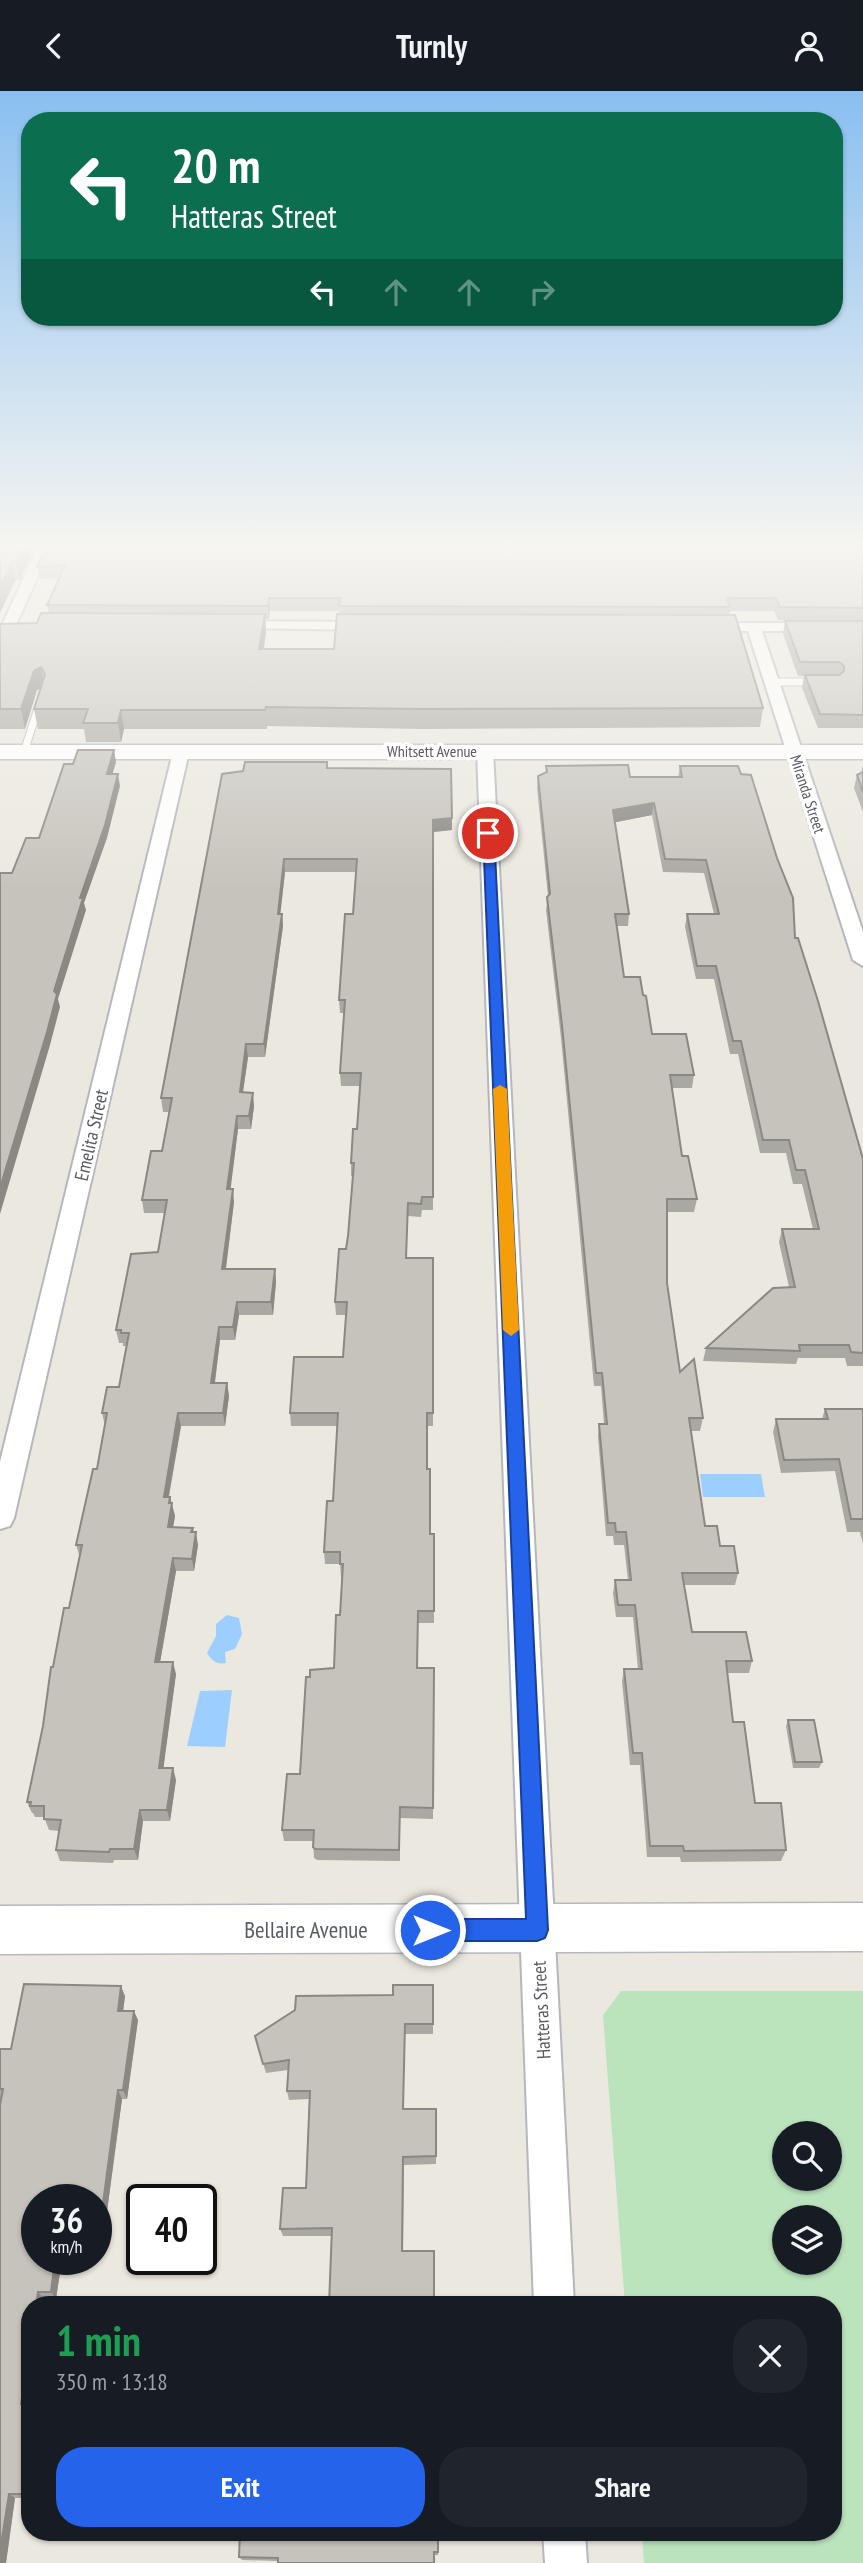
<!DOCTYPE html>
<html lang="en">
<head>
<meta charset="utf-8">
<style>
  body { margin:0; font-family:"PT Sans Narrow",sans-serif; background:#20242c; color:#f1f3f6; height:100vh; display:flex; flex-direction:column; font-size:26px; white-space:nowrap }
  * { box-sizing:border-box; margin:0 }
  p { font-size:23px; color:#9ea1a6 }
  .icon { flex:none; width:38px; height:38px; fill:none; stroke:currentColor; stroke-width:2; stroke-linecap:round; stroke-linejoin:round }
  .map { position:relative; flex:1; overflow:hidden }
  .drawer { position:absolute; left:21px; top:2205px; width:821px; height:245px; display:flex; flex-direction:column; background:#171b24; border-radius:28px; box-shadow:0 2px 5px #0004 }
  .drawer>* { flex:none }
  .hud { position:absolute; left:21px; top:21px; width:822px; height:214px; border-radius:28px; box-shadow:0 2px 5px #0004; background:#0b6e4f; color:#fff; overflow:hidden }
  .buttons { position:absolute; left:772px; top:2030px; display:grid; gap:14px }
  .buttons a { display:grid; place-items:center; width:70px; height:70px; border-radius:50%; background:#171b24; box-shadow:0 2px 5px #0004; font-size:35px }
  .speed { position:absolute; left:21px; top:2093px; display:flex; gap:14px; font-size:35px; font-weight:700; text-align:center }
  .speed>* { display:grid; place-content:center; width:91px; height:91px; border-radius:50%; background:#171b24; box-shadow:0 2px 5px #0004; line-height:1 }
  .speed small { font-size:18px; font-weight:400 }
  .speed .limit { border:4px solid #111; border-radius:10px; background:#fff; color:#111 }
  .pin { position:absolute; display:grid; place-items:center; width:60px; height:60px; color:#fff; margin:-30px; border:4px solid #fff; border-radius:50%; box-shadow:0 2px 7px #0007 }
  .me { position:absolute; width:77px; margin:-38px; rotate:90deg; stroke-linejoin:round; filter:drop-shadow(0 0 5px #0008) }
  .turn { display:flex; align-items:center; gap:24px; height:147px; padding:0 35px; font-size:32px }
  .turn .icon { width:91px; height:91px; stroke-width:2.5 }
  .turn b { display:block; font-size:49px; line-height:60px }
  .lanes { display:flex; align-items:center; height:66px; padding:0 35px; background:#0003; justify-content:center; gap:35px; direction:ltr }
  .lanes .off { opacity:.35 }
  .round { display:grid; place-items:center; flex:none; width:74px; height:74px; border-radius:28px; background:#20242c }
  .headline { display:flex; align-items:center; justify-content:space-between; height:119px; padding:0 35px }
  h1 { font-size:42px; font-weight:700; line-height:52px; color:#1e9e55 }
  .action { display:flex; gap:14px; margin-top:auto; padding:14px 35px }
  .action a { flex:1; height:80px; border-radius:28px; background:#2563eb; color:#fff; font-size:28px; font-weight:700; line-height:80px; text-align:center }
  .action a+a { background:#20242c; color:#f1f3f6 }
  header { display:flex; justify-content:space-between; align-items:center; height:91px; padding:0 35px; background:#171b24; font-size:32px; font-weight:700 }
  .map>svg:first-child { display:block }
</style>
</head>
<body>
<header><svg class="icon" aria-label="back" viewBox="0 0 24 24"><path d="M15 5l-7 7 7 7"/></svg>Turnly<svg class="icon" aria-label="person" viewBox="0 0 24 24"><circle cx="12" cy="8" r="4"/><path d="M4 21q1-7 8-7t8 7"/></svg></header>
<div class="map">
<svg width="863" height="2472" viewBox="0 0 863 2472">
  <rect width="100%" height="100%" fill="#ebe9df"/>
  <path fill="#bbe4bd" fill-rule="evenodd" d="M 621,1900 L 863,1900 L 863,2472 L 644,2472 L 642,2441 L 833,2441 L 833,2214 L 625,2214 L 603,1924 ZM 784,2042 L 830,2042 L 830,2088 L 784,2088 ZM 784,2126 L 830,2126 L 830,2172 L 784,2172 Z"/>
  <g fill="#9ccfff">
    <polygon points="700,1383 761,1383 765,1406 703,1406"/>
    <path d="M 227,1524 L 239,1527 L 242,1543 L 235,1558 L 225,1561 L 226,1572 C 217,1574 211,1569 207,1562 L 216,1545 L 216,1533 Z"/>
    <polygon points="232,1599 225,1656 187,1655 200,1600"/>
  </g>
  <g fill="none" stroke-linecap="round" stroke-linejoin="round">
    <defs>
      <g id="lane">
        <polyline points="772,591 820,591"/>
        <polyline points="24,661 40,611"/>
      </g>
      <g id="street">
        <polygon points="40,452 53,452 16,534 9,538 4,537 2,534"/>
        <polygon points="234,530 369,531 376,535 369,539 229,537 229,531"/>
        <polygon points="706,532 863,532 863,540 762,540 863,841 863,875 853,869 748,540 701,539 701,533"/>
        <polygon points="485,655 493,660 574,2214 534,2214 477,660"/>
        <polygon points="181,656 189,661 14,1427 10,1435 0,1438 0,1371 173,661"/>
        <polygon points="543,2441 585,2441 587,2472 545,2472"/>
      </g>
      <g id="secondary">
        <rect x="0" y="654" width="863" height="14"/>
        <polygon points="863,1812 863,1860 0,1863 0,1815"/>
      </g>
    </defs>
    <use href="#lane" stroke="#b5b7bc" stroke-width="9"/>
    <use href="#street" stroke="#b5b7bc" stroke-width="4"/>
    <use href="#secondary" stroke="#b5b8be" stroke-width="3"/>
    <use href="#lane" stroke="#fff" stroke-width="7"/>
    <use href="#street" fill="#fff" fill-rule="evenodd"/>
    <use href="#secondary" fill="#fff" fill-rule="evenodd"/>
  </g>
  <g fill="#aaa8a2" fill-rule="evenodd">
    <polygon points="0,452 32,454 30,458 31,464 20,489 15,490"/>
    <path d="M 48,452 L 863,452 L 863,637 L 818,637 L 802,597 L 804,585 L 798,585 L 783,543 L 785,530 L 812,530 L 778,529 L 774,520 L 730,520 L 729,524 L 763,617 L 760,636 L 421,638 L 267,635 L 267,638 L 124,638 L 121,651 L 86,651 L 84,638 L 38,638 L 34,618 L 41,597 L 37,599 L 25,638 L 0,638 L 0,533 L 37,532 L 49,522 L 47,514 L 59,487 L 40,488 L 37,476 ZM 270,520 L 339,520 L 334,558 L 264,558 L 266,541 L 265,528 L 269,528 Z"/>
    <polygon points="863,674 863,721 854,697 857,684 861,682"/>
    <polygon points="546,675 630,686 678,686 680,675 795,847 863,1068 863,1275 847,1275 845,1267 798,1267 796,1273 703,1270 706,1257 789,1196 779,1151 782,1138 813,1138 802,1093 793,1093 786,1062 760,1062 738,963 730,963 714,888 696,888 685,836 687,823 714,823 704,782 663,781 652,724 615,731 629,823 628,835 617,835 624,886 643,904 652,943 694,984 692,997 672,997 682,1065 697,1108 694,1121 667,1121 667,1192 680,1281 703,1327 700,1340 691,1340 705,1435 738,1482 735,1494 684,1494 692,1541 752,1570 749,1582 727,1582 733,1631 755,1712 786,1759 781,1770 681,1771 680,1766 647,1766 640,1674 630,1674 622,1590 624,1578 638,1578 633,1526 616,1526 613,1502 615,1489 628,1489 624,1454 614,1454 613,1445 606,1445 598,1346 599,1333 604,1333 601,1295 594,1295 561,947 546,819 548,805 537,697 538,685 546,682"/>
    <polygon points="327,677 452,739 433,741 433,1119 422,1119 421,1126 408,1125 406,1167 433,1167 433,1335 427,1335 427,1378 430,1443 434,1443 434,1532 418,1532 417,1577 434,1577 433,1728 400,1727 400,1770 317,1769 314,1767 313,1750 284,1750 282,1739 300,1683 310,1586 334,1577 340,1524 342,1486 341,1486 340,1473 325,1473 324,1461 333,1410 337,1335 291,1335 290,1322 343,1266 346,1224 336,1224 335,1211 348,1145 353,1085 351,1085 351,1072 357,1038 360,995 341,995 340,982 344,922 340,922 339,909 353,823 356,781 285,781 280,823 282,823 283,835 265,966 248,966 243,1001 254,1015 251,1038 238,1038 230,1098 234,1111 226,1178 275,1178 276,1191 273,1224 239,1224 235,1249 220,1249 215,1292 227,1292 229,1305 225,1335 181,1335 169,1406 170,1406 175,1425 173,1436 193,1441 198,1454 194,1480 176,1480 160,1571 176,1583 163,1677 176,1689 170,1730 143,1730 138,1769 114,1769 113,1772 60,1770 56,1759 59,1740 49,1739 44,1726 35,1726 33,1722 32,1722 27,1711 43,1635 53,1576 69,1517 80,1466 76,1454 97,1378 105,1335 102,1322 119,1296 127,1255 123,1255 123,1252 119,1252 116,1239 158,1161 164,1122 144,1122 142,1109 162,1060 169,1021 163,1021 161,1007"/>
    <polygon points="825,1318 863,1318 863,1453 860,1441 847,1441 835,1380 781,1382 773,1341 776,1328 822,1328"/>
    <polygon points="788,1629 822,1671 819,1677 793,1677 786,1635"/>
    <polygon points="433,1894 433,1943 405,1943 403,2018 436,2018 436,2073 404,2074 403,2160 434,2214 332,2145 283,2145 280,2138 306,2097 309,2008 289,2009 287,2000 288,1979 266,1982 255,1945"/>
    <polygon points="125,1905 123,1920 138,1929 127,2008 122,2008 104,2143 96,2143 96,2109 37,2109 37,2168 62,2168 56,2208 44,2208 28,2313 30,2313 30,2407 15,2407 6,2472 0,2472 1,2007 0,2007 0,1958 11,1958"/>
    <polygon points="438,2441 438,2464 278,2470 242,2469 239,2466"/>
  </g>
  <g fill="#8b8884">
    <polygon points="25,452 32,452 30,458 31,464 20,489 17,471"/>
    <polygon points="12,472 15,490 0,522 0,496"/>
    <polygon points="269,507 270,520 269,528 268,515"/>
    <polygon points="265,523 266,541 260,577 259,558"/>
    <polygon points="41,576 44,595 37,599 25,638 21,618 34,580"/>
    <polygon points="121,619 124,638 121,651 118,632"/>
    <polygon points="114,659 116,671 109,695 107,683"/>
    <polygon points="118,683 120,695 107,747 84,812 86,819 58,908 60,916 50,954 0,1123 0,1097 80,807"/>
    <polygon points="654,712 652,724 612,732 613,719"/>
    <polygon points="452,727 452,739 433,741 433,729"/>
    <polygon points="284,768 285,781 279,835 278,823"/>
    <polygon points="282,823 283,835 265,966 264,953"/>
    <polygon points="246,953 248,966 241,1014 240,1001"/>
    <polygon points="253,1002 254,1015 251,1038 249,1025"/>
    <polygon points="237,1025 238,1038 229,1111 227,1098"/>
    <polygon points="233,1098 234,1111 224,1191 222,1178"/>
    <polygon points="275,1178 276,1191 273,1224 271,1211"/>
    <polygon points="237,1211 239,1224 235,1249 233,1236"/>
    <polygon points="219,1236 220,1249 213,1305 211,1292"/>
    <polygon points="227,1292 229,1305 225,1335 223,1322"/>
    <polygon points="178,1322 181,1335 166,1419 164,1406"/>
    <polygon points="170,1406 175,1425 171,1449 168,1436"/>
    <polygon points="193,1437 195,1447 196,1441 198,1454 194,1480 192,1468 191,1441"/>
    <polygon points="173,1467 176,1480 158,1583 155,1571"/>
    <polygon points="173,1571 176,1583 162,1688 159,1677"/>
    <polygon points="173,1677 176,1689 170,1730 167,1719"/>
    <polygon points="140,1719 143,1730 138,1769 134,1758"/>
    <polygon points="121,1895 125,1905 122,1929 118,1920"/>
    <polygon points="134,1920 138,1929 127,2008 123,1999"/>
    <polygon points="118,1999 122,2008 104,2143 100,2135"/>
    <polygon points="55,2168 62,2168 56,2208 51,2201"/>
    <polygon points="38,2201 44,2208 43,2214 36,2214"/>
    <polygon points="30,2257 30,2303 27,2318 21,2313"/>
    <polygon points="9,2403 15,2407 6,2472 0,2472 0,2460"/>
  </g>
  <g fill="#c6c3bc" stroke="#8b8884" stroke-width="2">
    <polygon points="0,452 26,452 17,471 12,472 0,496"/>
    <polygon points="48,452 863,452 863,517 780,516 776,507 727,507 730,516 339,515 340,507 269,507 268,515 47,514 65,474 37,476"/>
    <polygon points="41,522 265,523 259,558 334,558 337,523 735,524 763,617 421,618 266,616 265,619 121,619 118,632 83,632 88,618 34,618 45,583 41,576 34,580 21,618 0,618 0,533 37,532"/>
    <polygon points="785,530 863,530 863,624 820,623 805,584 839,584 844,580 844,575 839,571 800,571"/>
    <polygon points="78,659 114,659 107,683 118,683 105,734 80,807 83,807 54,900 57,903 47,941 0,1097 0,782 12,782 26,747 39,747 64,673 73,673"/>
    <polygon points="245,671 327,671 327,677 451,678 452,727 433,729 433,1106 422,1106 421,1113 408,1112 406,1167 433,1167 433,1322 427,1322 427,1378 430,1378 430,1443 434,1443 434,1520 418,1520 417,1577 434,1577 433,1717 400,1716 399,1759 315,1758 313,1756 314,1739 282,1739 287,1683 300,1683 306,1586 310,1586 310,1579 334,1577 336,1524 340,1524 343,1473 340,1473 340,1461 324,1461 327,1410 333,1410 338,1322 290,1322 294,1266 343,1266 347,1211 335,1211 339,1158 346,1158 348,1145 354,1072 351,1072 353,1038 357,1038 361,982 340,982 345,909 339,909 345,823 353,823 357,768 284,768 278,823 282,823 264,953 246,953 240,1001 253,1002 249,1025 237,1025 227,1098 233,1098 222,1178 275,1178 271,1211 237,1211 233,1236 219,1236 211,1292 227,1292 223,1322 178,1322 164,1406 170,1406 169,1412 172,1412 168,1436 193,1437 191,1441 196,1441 192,1468 173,1467 155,1571 173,1571 159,1677 173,1677 167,1719 140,1719 134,1758 110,1758 109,1761 56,1759 61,1729 44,1728 44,1715 30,1715 31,1711 27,1711 43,1635 51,1576 53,1576 64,1517 69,1517 82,1454 76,1454 93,1378 97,1378 107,1322 102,1322 107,1296 119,1296 129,1242 121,1242 121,1239 116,1239 131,1163 158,1161 167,1109 142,1109 151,1060 162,1060 172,1007 161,1007 222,683 243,680"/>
    <polygon points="620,674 628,674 630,686 682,686 680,675 738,675 741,683 751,684 777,767 793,807 795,847 798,847 818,910 863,1068 863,1262 851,1261 849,1254 799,1254 800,1260 706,1257 773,1197 795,1196 782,1138 819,1138 805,1079 796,1079 789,1049 763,1049 741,950 733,950 716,875 697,875 687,823 719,823 706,769 665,768 654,712 613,719 629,823 615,823 624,886 640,886 643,904 646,905 652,943 686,943 694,984 670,984 682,1065 688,1065 697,1108 667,1108 667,1192 680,1281 694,1268 703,1327 689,1327 705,1435 717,1435 720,1455 734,1455 738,1482 682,1482 692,1541 746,1541 752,1570 726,1570 733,1631 744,1631 755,1712 781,1712 786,1759 684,1760 683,1755 650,1755 642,1662 633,1662 624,1578 642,1578 635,1514 618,1514 615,1489 631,1489 626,1441 616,1441 615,1432 608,1432 599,1333 607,1333 602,1282 596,1282 562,934 547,806 550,803 538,685 547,681 546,675"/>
    <polygon points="863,681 863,701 857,684"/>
    <polygon points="825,1318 863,1318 863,1428 851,1428 839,1368 784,1369 776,1328 828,1328"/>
    <polygon points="788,1629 814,1629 822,1671 795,1671"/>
    <polygon points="24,1893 121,1895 118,1920 134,1920 123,1999 118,1999 100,2135 96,2135 96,2109 37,2109 37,2168 55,2168 51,2201 38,2201 36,2214 30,2214 30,2257 21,2313 30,2313 30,2403 9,2403 0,2460 0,2014 3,1998 0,1998 0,1958 11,1958"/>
    <polygon points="393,1894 433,1894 433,1933 405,1933 403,2018 436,2018 436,2065 403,2066 402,2160 434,2160 434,2214 329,2214 332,2137 280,2138 283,2097 306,2097 310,2000 287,2000 289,1969 263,1973 255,1945 295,1919 296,1905 393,1904"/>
    <polygon points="240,2441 438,2441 438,2461 434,2461 434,2472 278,2472 278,2467 239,2466"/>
  </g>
  <linearGradient id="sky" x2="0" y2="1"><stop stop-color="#89bff1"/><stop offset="0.57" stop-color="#f6f5f1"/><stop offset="1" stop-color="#f6f5f1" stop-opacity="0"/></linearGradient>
  <rect width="863" height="798" fill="url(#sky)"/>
  <polygon fill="#2563eb" stroke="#184099" stroke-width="2" points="488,739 494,742 548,1839 545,1847 537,1850 430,1850 422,1847 419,1839 422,1831 430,1828 526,1828 483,742"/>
  <polygon fill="#f59e0b" points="500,994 507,998 519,1239 511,1245 503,1239 493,998"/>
  <g text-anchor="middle" stroke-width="7" stroke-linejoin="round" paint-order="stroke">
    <g font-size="16" fill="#585b60" stroke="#fff">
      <text x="432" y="666">Whitsett Avenue</text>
      <text transform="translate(808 703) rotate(72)" y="6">Miranda Street</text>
    </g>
    <g font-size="19" fill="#585b60" stroke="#fff">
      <text transform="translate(91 1044) rotate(-77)" y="7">Emelita Street</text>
      <text transform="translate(541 1919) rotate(-93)" y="7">Hatteras Street</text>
    </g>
    <g font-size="23" fill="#585b60" stroke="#fff">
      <text x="306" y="1847">Bellaire Avenue</text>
    </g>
  </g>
</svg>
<div class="buttons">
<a><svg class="icon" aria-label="search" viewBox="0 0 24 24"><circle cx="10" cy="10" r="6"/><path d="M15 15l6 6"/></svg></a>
<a><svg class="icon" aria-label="layers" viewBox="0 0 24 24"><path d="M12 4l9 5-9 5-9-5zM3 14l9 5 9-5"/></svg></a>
</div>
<div class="speed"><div>36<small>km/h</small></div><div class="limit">40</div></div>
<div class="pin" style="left:488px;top:742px;background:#d93025"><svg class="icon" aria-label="arrive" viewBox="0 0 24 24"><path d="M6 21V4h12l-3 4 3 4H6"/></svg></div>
<svg class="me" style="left:430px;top:1839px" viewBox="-20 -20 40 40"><circle r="17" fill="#2563eb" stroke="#fff" stroke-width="3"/><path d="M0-11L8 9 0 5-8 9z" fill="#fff"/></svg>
<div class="hud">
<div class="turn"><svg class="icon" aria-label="left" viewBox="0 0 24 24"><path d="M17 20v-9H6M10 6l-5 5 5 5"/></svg><div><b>20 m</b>Hatteras Street</div></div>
<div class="lanes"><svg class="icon" aria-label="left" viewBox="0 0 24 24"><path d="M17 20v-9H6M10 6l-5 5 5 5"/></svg><svg class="icon off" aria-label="ahead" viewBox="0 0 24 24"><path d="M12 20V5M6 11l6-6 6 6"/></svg><svg class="icon off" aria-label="ahead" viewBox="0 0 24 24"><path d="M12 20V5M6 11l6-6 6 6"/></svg><svg class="icon off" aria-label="right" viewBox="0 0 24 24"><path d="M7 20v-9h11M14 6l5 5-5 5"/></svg></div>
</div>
<section class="drawer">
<div class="headline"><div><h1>1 min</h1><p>350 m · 13:18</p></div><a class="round"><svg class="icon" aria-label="close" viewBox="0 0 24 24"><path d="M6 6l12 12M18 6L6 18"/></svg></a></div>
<div class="action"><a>Exit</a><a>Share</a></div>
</section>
</div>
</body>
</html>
